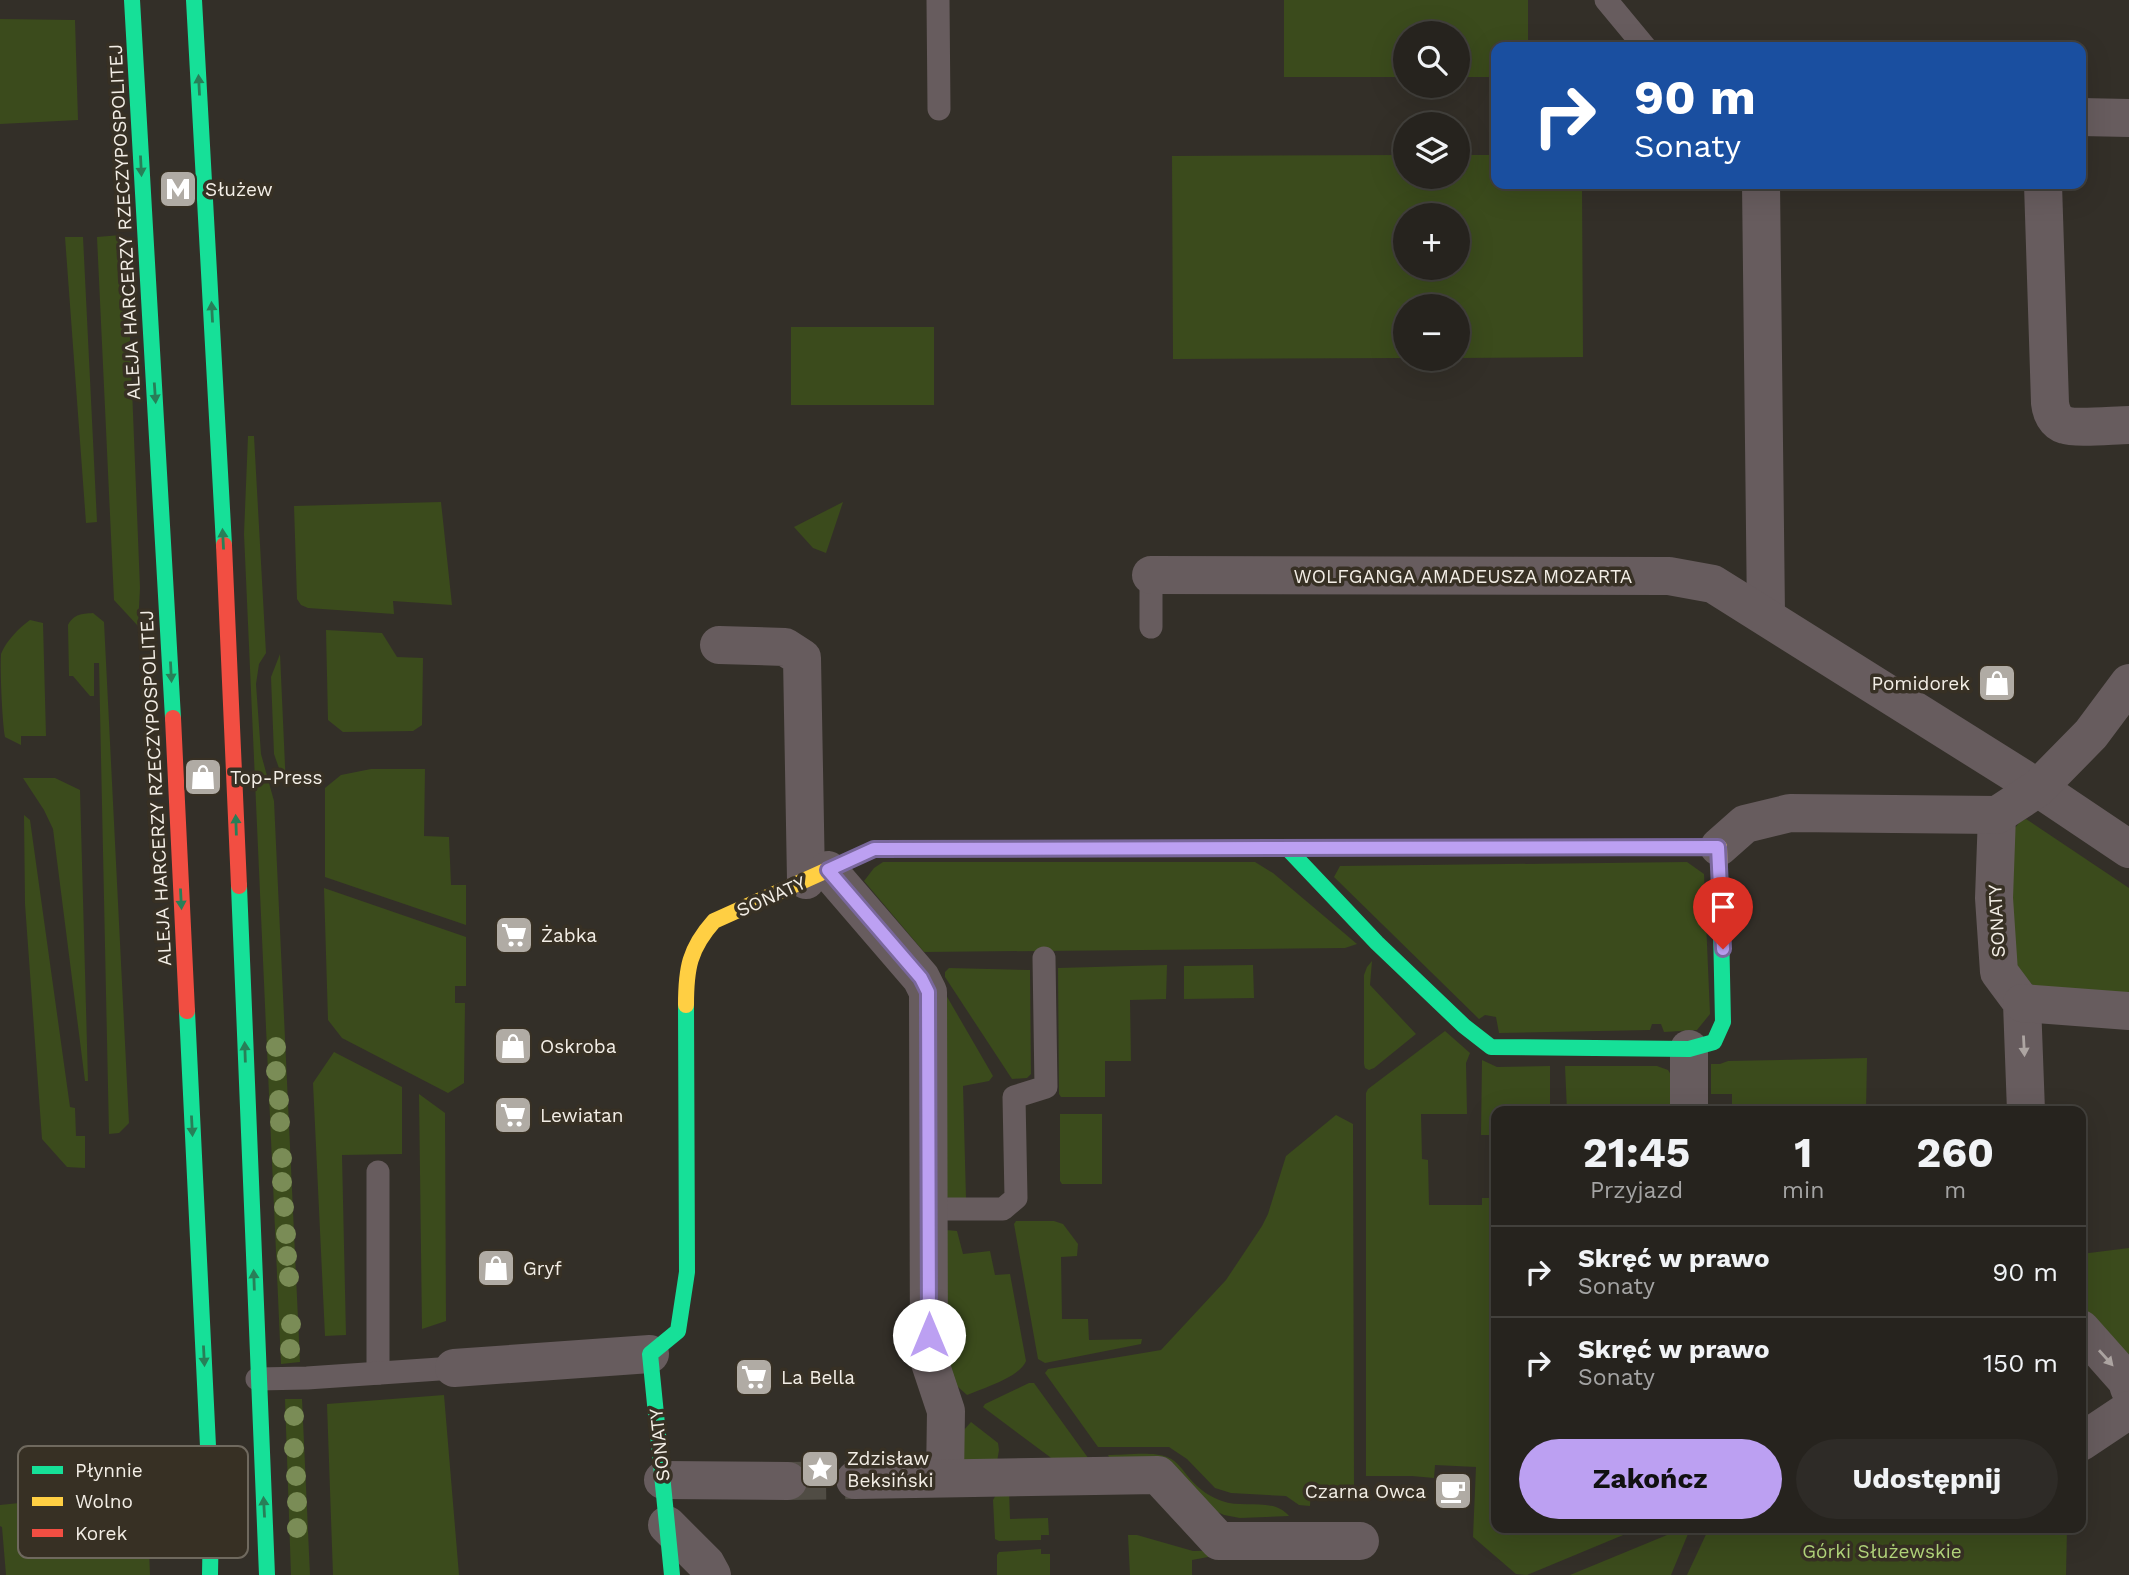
<!DOCTYPE html>
<html lang="pl">
<head>
<meta charset="utf-8">
<style>
  body { margin:0; font-family:"Work Sans",sans-serif; background:#2e2b27; color:#f1f3f6; height:100vh; display:flex; flex-direction:column; font-size:26px; white-space:nowrap }
  * { box-sizing:border-box; margin:0 }
  p { font-size:23px; color:#a4a4a4 }
  .icon { flex:none; width:38px; height:38px; fill:none; stroke:currentColor; stroke-width:2; stroke-linecap:round; stroke-linejoin:round }
  .map { position:relative; flex:1; overflow:hidden }
  .details { position:absolute; left:1491px; top:1106px; width:595px; height:427px; display:flex; flex-direction:column; background:#26231e; border-radius:14px; box-shadow:0 7px 28px #0002,0 0 0 2px #42403c }
  .details>* { flex:none }
  .guide { position:absolute; left:1491px; top:42px; width:595px; height:147px; border-radius:14px; box-shadow:0 7px 28px #0002,0 0 0 2px #42403c; background:#1a4fa0; color:#fff; overflow:hidden }
  .fabs { position:absolute; left:1393px; top:21px; display:grid; gap:14px }
  .fabs a { display:grid; place-items:center; width:77px; height:77px; border-radius:50%; background:#26231e; box-shadow:0 7px 28px #0002,0 0 0 2px #42403c; font-size:35px }
  .pin { position:absolute; display:grid; place-items:center; width:60px; height:60px; color:#fff; margin:-72px -30px; border-radius:50% 50% 50% 0; rotate:-45deg; box-shadow:0 0 7px #0007 }
  .pin .icon { rotate:45deg }
  .me { position:absolute; width:77px; margin:-38px; rotate:0deg; stroke-linejoin:round; filter:drop-shadow(0 0 5px #0008) }
  .turn { display:flex; align-items:center; gap:24px; height:147px; padding:0 28px; font-size:32px }
  .turn .icon { width:91px; height:91px; stroke-width:2.5 }
  .turn b { display:block; font-size:49px; line-height:60px }
  .eta { display:flex; justify-content:space-evenly; align-items:center; height:119px; text-align:center }
  .eta b { font-size:42px; font-weight:700; line-height:49px }
  .primary-button { display:flex; gap:14px; margin-top:auto; padding:14px 28px }
  .primary-button a { flex:1; height:80px; border-radius:42px; background:#bca0f2; color:#111; font-size:28px; font-weight:700; line-height:80px; text-align:center }
  .primary-button a+a { background:#2e2b27; color:#f1f3f6 }
  ul { padding:0; list-style:none }
  li { display:flex; align-items:center; gap:21px; height:91px; padding:0 28px; border-top:2px solid #42403c }
  li div { flex:1 }
  li b { display:block; font-size:26px }
  li em { font-style:normal }
  .map>svg:first-child { display:block }
</style>
</head>
<body>
<div class="map">
<svg width="2129" height="1575" viewBox="0 0 2129 1575">
  <rect width="100%" height="100%" fill="#332f28"/>
  <g fill="#3b4b1c" fill-rule="evenodd">
    <polygon points="1284,0 1528,0 1528,47 1496,47 1496,77 1458,77 1458,33 1405,33 1405,77 1284,77"/>
    <polygon points="0,19 75,20 78,120 0,124"/>
    <path d="M 1405,155 L 1405,177 L 1458,177 L 1458,155 L 1496,155 L 1496,184 L 1582,184 L 1583,357 L 1458,358 L 1458,306 L 1405,306 L 1405,358 L 1173,359 L 1172,156 ZM 1405,215 L 1458,215 L 1458,268 L 1405,268 Z"/>
    <polygon points="121,235 126,239 140,588 138,626 114,600 97,237"/>
    <polygon points="65,237 83,237 97,522 86,523"/>
    <rect x="791" y="327" width="143" height="78"/>
    <polygon points="248,436 254,436 266,653 259,664 256,684 261,754 274,801 300,1362 281,1364 244,534"/>
    <polygon points="441,502 452,605 393,601 394,614 308,608 301,605 297,599 294,506"/>
    <polygon points="843,502 826,553 813,548 794,527"/>
    <path d="M 93,613 L 104,622 L 129,1123 L 119,1133 L 109,1134 L 99,663 L 94,663 L 94,696 L 90,696 L 73,676 L 69,676 L 68,625 C 74,614 81,614 93,613 Z"/>
    <path d="M 30,620 L 43,623 L 46,736 L 21,736 L 21,745 L 5,737 C 2,720 0,668 1,654 C 6,641 19,628 30,620 Z"/>
    <polygon points="326,630 382,633 397,657 423,658 422,725 413,731 343,732 328,720"/>
    <polygon points="280,654 286,788 274,754 271,677"/>
    <polygon points="371,769 425,769 424,836 449,837 451,885 466,885 466,925 325,877 325,788 341,775"/>
    <polygon points="23,778 55,778 80,790 88,1081 85,1081 53,829 44,810"/>
    <polygon points="24,815 30,820 70,1107 75,1108 76,1136 85,1136 85,1168 67,1167 42,1139 25,904"/>
    <polygon points="2026,819 2129,888 2129,992 2042,996 2008,957 2013,830 2020,822"/>
    <polygon points="883,862 1255,862 1273,873 1357,944 1345,948 924,952 864,881 874,868"/>
    <polygon points="1687,862 1704,874 1710,1014 1697,1030 1664,1032 1661,1024 1652,1024 1650,1030 1499,1033 1496,1017 1485,1015 1479,1019 1334,877 1340,866"/>
    <polygon points="324,888 466,937 466,986 455,986 455,1003 465,1003 464,1083 448,1093 342,1038 328,1020"/>
    <polygon points="1372,961 1370,985 1416,1034 1374,1068 1369,1070 1365,1068 1364,1064 1364,975 1367,967"/>
    <polygon points="1167,965 1166,999 1130,1000 1131,1061 1105,1061 1105,1097 1061,1097 1059,1094 1058,968"/>
    <polygon points="1253,965 1254,998 1184,999 1184,966"/>
    <polygon points="949,968 1030,970 1031,1074 1027,1078 1012,1079 945,977 945,972"/>
    <polygon points="935,976 993,1076 989,1081 963,1086 966,1198 949,1198 943,1195"/>
    <polygon points="1445,1031 1470,1053 1466,1063 1467,1114 1421,1114 1422,1159 1428,1160 1429,1205 1482,1205 1482,1198 1496,1198 1496,1528 1640,1528 1527,1575 1516,1574 1473,1537 1476,1467 1435,1465 1434,1478 1412,1476 1366,1476 1366,1093 1368,1089"/>
    <polygon points="334,1052 402,1087 402,1154 342,1155 346,1335 325,1336 313,1083"/>
    <polygon points="1867,1058 1866,1111 1732,1111 1732,1094 1711,1094 1711,1064 1720,1064 1728,1061"/>
    <polygon points="1482,1060 1497,1067 1550,1066 1550,1111 1496,1111 1496,1135 1481,1135"/>
    <polygon points="1565,1066 1657,1066 1668,1070 1673,1078 1674,1111 1567,1111"/>
    <polygon points="419,1094 445,1113 446,1321 422,1329"/>
    <polygon points="1060,1114 1102,1114 1102,1184 1062,1184 1060,1181"/>
    <polygon points="1336,1115 1353,1124 1354,1486 1311,1486 1310,1506 1299,1505 1286,1496 1231,1493 1215,1488 1187,1459 1169,1447 1098,1447 1045,1373 1048,1369 1161,1350 1226,1280 1262,1226 1268,1214 1286,1156"/>
    <polygon points="1016,1221 1054,1221 1063,1224 1078,1244 1077,1256 1061,1257 1062,1319 1088,1319 1089,1340 1142,1339 1141,1344 1045,1363 1038,1359 1014,1224"/>
    <path d="M 946,1230 L 957,1231 L 963,1254 L 990,1251 L 995,1275 L 1010,1274 L 1026,1361 C 1020,1377 983,1388 967,1395 L 947,1377 Z"/>
    <polygon points="2129,1248 2129,1360 2081,1308 2081,1254"/>
    <polygon points="1029,1383 1034,1383 1091,1462 1058,1463 983,1407 985,1404"/>
    <polygon points="444,1395 459,1575 333,1575 327,1404"/>
    <polygon points="285,1399 302,1399 310,1575 291,1575"/>
    <polygon points="971,1422 998,1443 999,1450 997,1462 956,1463 964,1430"/>
    <path d="M 1108,1455 C 1123,1455 1154,1451 1167,1457 C 1178,1461 1183,1471 1191,1480 C 1199,1489 1210,1497 1222,1501 C 1243,1509 1273,1497 1289,1516 L 1240,1518 L 1224,1515 L 1112,1463 Z"/>
    <polygon points="1009,1489 1010,1519 1048,1518 1049,1535 1041,1535 1041,1540 999,1541 995,1539 993,1500 997,1493"/>
    <polygon points="136,1491 147,1498 150,1575 6,1575 2,1527 0,1526 0,1505"/>
    <polygon points="1684,1528 1690,1529 1671,1575 1570,1575"/>
    <polygon points="1709,1528 2067,1528 2066,1575 1687,1575"/>
    <polygon points="1128,1535 1137,1535 1193,1551 1246,1550 1192,1560 1192,1575 1130,1575"/>
    <polygon points="1041,1549 1041,1554 1050,1554 1050,1575 997,1575 997,1555 999,1552"/>
  </g>
  <g fill="none" stroke-linecap="round" stroke-linejoin="round">
    <polyline stroke="#504c44" stroke-width="38" stroke-dasharray="38 19" stroke-linecap="butt" points="788,1481 855,1480"/>
    <g stroke="#675c5e" stroke-width="23">
      <polyline points="938,0 939,109"/>
      <polyline points="1606,0 1645,47"/>
      <polyline points="1151,627 1151,575"/>
      <polyline points="378,1172 378,1373"/>
      <polyline points="930,1209 1003,1209 1016,1198 1014,1097 1046,1087 1044,958"/>
      <polyline points="257,1379 307,1378 454,1368"/>
    </g>
    <g stroke="#675c5e" stroke-width="38">
      <polyline points="2081,117 2129,118"/>
      <polyline points="1761,184 1766,615"/>
      <path d="M 2043,184 L 2050,403 C 2051,412 2055,422 2065,425 C 2076,429 2115,425 2129,425"/>
      <polyline points="1151,575 1669,576 1713,584 2038,788 2129,849"/>
      <polyline points="719,645 785,647 802,658 806,880"/>
      <polyline points="1997,815 1994,898 1999,972 2022,1003 2026,1111"/>
      <polyline points="1719,847 1745,824 1790,813 1997,815 2038,788 2091,734 2129,683"/>
      <polyline points="828,870 921,978 928,992 929,1360 946,1411 945,1478"/>
      <polyline points="2022,1003 2129,1011"/>
      <polyline points="1689,1049 1689,1111"/>
      <polyline points="2081,1329 2127,1381 2129,1388"/>
      <polyline points="454,1368 650,1354"/>
      <polyline points="2081,1442 2129,1410"/>
      <polyline points="663,1480 788,1481"/>
      <polyline points="855,1480 1158,1475 1219,1541 1360,1541"/>
      <polyline points="667,1525 706,1564 712,1575"/>
    </g>
    <g stroke="#16e098" stroke-width="16">
      <polyline points="132,0 173,718"/>
      <polyline points="194,0 224,545"/>
      <polyline points="1287,848 1377,943 1464,1026 1491,1047 1689,1049 1714,1042 1723,1022 1720,880"/>
      <polyline points="997,849 1519,847"/>
      <polyline points="239,886 267,1575"/>
      <polyline points="187,1011 209,1467 211,1519 210,1575"/>
      <polyline points="672,1575 650,1354 678,1331 687,1272 686,1005"/>
    </g>
    <g stroke="#ffcf43" stroke-width="16">
      <polyline points="1519,847 1719,847 1720,880"/>
      <path d="M 686,1005 C 686,969 689,949 714,921 L 874,849 L 997,849"/>
    </g>
    <g stroke="#f24e42" stroke-width="16">
      <polyline points="224,545 239,886"/>
      <polyline points="173,718 187,1011"/>
    </g>
  </g>
  <g fill="#7a8c56">
    <circle cx="276" cy="1047" r="10"/>
    <circle cx="276" cy="1071" r="10"/>
    <circle cx="279" cy="1100" r="10"/>
    <circle cx="280" cy="1122" r="10"/>
    <circle cx="282" cy="1158" r="10"/>
    <circle cx="282" cy="1182" r="10"/>
    <circle cx="284" cy="1207" r="10"/>
    <circle cx="286" cy="1234" r="10"/>
    <circle cx="287" cy="1256" r="10"/>
    <circle cx="289" cy="1277" r="10"/>
    <circle cx="291" cy="1324" r="10"/>
    <circle cx="290" cy="1349" r="10"/>
    <circle cx="294" cy="1416" r="10"/>
    <circle cx="294" cy="1448" r="10"/>
    <circle cx="296" cy="1476" r="10"/>
    <circle cx="297" cy="1502" r="10"/>
    <circle cx="297" cy="1528" r="10"/>
  </g>
  <defs><path id="oneway-solid" d="M-6-.8H1V-3.2L6.5 0L1 3.2V.8H-6Z" transform="scale(1.75)"/></defs>
  <g fill="#287f58">
    <use href="#oneway-solid" transform="translate(199 85) rotate(-93)"/>
    <use href="#oneway-solid" transform="translate(141 166) rotate(87)"/>
    <use href="#oneway-solid" transform="translate(212 312) rotate(-93)"/>
    <use href="#oneway-solid" transform="translate(155 393) rotate(86)"/>
    <use href="#oneway-solid" transform="translate(223 539) rotate(-93)"/>
    <use href="#oneway-solid" transform="translate(171 672) rotate(87)"/>
    <use href="#oneway-solid" transform="translate(236 825) rotate(-92)"/>
    <use href="#oneway-solid" transform="translate(181 899) rotate(87)"/>
    <use href="#oneway-solid" transform="translate(245 1052) rotate(-92)"/>
    <use href="#oneway-solid" transform="translate(192 1126) rotate(87)"/>
    <use href="#oneway-solid" transform="translate(254 1280) rotate(-92)"/>
    <use href="#oneway-solid" transform="translate(204 1356) rotate(87)"/>
    <use href="#oneway-solid" transform="translate(264 1507) rotate(-93)"/>
  </g>
  <g fill="#ada5a2">
    <use href="#oneway-solid" transform="translate(2024 1046) rotate(87)"/>
    <use href="#oneway-solid" transform="translate(2106 1358) rotate(48)"/>
  </g>
  <g fill="none" stroke-linecap="round" stroke-linejoin="round">
    <defs>
      <polyline id="route" points="929,1335 928,992 921,978 828,870 874,849 1718,847 1723,949"/>
    </defs>
    <use href="#route" stroke="#7a689d" stroke-width="18"/>
    <use href="#route" stroke="#bca0f2" stroke-width="12"/>
  </g>
  <defs>
    <symbol id="metro-square" viewBox="-11 -11 22 22"><rect x="-9" y="-9" width="18" height="18" rx="4" fill="#b0aba4" stroke="#373024"/><path d="M-5.5 5V-5H-3L0 0L3-5H5.5V5H3V-.5L0 4L-3-.5V5Z" fill="#fff"/></symbol>
    <symbol id="shop-square" viewBox="-11 -11 22 22"><rect x="-9" y="-9" width="18" height="18" rx="4" fill="#b0aba4" stroke="#373024"/><path d="M-5-2.5h2.3a2.7 3.5 0 0 1 5.4 0H5L5.5 6h-11ZM-1.5-2.5h3a1.5 2.3 0 0 0-3 0Z" fill="#fff"/></symbol>
    <symbol id="supermarket-square" viewBox="-11 -11 22 22"><rect x="-9" y="-9" width="18" height="18" rx="4" fill="#b0aba4" stroke="#373024"/><path d="M-6-5.5h2.5l.6 2H6L4.5 2H-2.5L-4.4-4H-6ZM-1.5 3.2a1.3 1.3 0 1 0 .1 0ZM3 3.2a1.3 1.3 0 1 0 .1 0Z" fill="#fff"/></symbol>
    <symbol id="sight-square" viewBox="-11 -11 22 22"><rect x="-9" y="-9" width="18" height="18" rx="4" fill="#b0aba4" stroke="#373024"/><path d="M0-6L1.8-2.2L6-1.7L2.9 1.2L3.7 5.4L0 3.3L-3.7 5.4L-2.9 1.2L-6-1.7L-1.8-2.2Z" fill="#fff"/></symbol>
    <symbol id="cafe-square" viewBox="-11 -11 22 22"><rect x="-9" y="-9" width="18" height="18" rx="4" fill="#b0aba4" stroke="#373024"/><path d="M-5.5-4.5H6V0H3Q3 3.5 0 3.5H-2.5Q-5.5 3.5-5.5 0ZM3-3.2v2h1.7v-2ZM-6 4.5H4V6H-6Z" fill="#fff"/></symbol>
  </defs>
  <g fill-rule="evenodd">
    <use href="#metro-square" x="156" y="167" width="44" height="44"/>
    <use href="#shop-square" x="1975" y="661" width="44" height="44"/>
    <use href="#shop-square" x="181" y="755" width="44" height="44"/>
    <use href="#supermarket-square" x="492" y="913" width="44" height="44"/>
    <use href="#shop-square" x="491" y="1024" width="44" height="44"/>
    <use href="#supermarket-square" x="491" y="1093" width="44" height="44"/>
    <use href="#shop-square" x="474" y="1246" width="44" height="44"/>
    <use href="#supermarket-square" x="732" y="1355" width="44" height="44"/>
    <use href="#sight-square" x="798" y="1447" width="44" height="44"/>
    <use href="#cafe-square" x="1431" y="1469" width="44" height="44"/>
  </g>
  <g text-anchor="middle" stroke-width="7" stroke-linejoin="round" paint-order="stroke">
    <g font-size="19" fill="#f3eee6" stroke="#373024" text-anchor="start">
      <text x="205" y="196">Służew</text>
      <text x="1970" y="690" text-anchor="end">Pomidorek</text>
      <text x="230" y="784">Top-Press</text>
      <text x="541" y="942">Żabka</text>
      <text x="540" y="1053">Oskroba</text>
      <text x="540" y="1122">Lewiatan</text>
      <text x="523" y="1275">Gryf</text>
      <text x="781" y="1384">La Bella</text>
      <text x="847" y="1465">Zdzisław<tspan x="847" dy="22">Beksiński</tspan></text>
      <text x="1426" y="1498" text-anchor="end">Czarna Owca</text>
    </g>
    <g font-size="19" fill="#f3eee6" stroke="#373024">
      <text transform="translate(124 222) rotate(-93)" y="7">ALEJA HARCERZY RZECZYPOSPOLITEJ</text>
      <text x="1463" y="583">WOLFGANGA AMADEUSZA MOZARTA</text>
      <text transform="translate(155 788) rotate(-93)" y="7">ALEJA HARCERZY RZECZYPOSPOLITEJ</text>
      <text transform="translate(771 896) rotate(-24)" y="7">SONATY</text>
      <text transform="translate(1996 921) rotate(-93)" y="7">SONATY</text>
      <text transform="translate(659 1445) rotate(-96)" y="7">SONATY</text>
    </g>
    <g font-size="19" fill="#b4d87c" stroke="#373024">
      <text x="1882" y="1558">Górki Służewskie</text>
    </g>
  </g>
  <rect x="18" y="1446" width="230" height="112" rx="10" fill="#373024" stroke="#6f695e" stroke-width="2"/>
  <rect x="32" y="1466" width="31" height="8" fill="#16e098"/>
  <rect x="32" y="1497" width="31" height="9" fill="#ffcf43"/>
  <rect x="32" y="1529" width="31" height="8" fill="#f24e42"/>
  <g font-size="19" fill="#f3eee6">
    <text x="75" y="1477">Płynnie</text>
    <text x="75" y="1508">Wolno</text>
    <text x="75" y="1540">Korek</text>
  </g>
</svg>
<div class="fabs">
<a><svg class="icon" aria-label="search" viewBox="0 0 24 24"><circle cx="10" cy="10" r="6"/><path d="M15 15l6 6"/></svg></a>
<a><svg class="icon" aria-label="layers" viewBox="0 0 24 24"><path d="M12 4l9 5-9 5-9-5zM3 14l9 5 9-5"/></svg></a>
<a>+</a>
<a>−</a>
</div>
<div class="pin" style="left:1723px;top:949px;background:#d93025"><svg class="icon" aria-label="arrive" viewBox="0 0 24 24"><path d="M6 21V4h12l-3 4 3 4H6"/></svg></div>
<svg class="me" style="left:929px;top:1335px" viewBox="-20 -20 40 40"><circle r="19" fill="#fff"/><path d="M0-13L10 11 0 6-10 11z" fill="#bca0f2"/></svg>
<div class="guide">
<div class="turn"><svg class="icon" aria-label="right" viewBox="0 0 24 24"><path d="M7 20v-9h11M14 6l5 5-5 5"/></svg><div><b>90 m</b>Sonaty</div></div>
</div>
<section class="details">
<div class="eta">
<div><b>21:45</b><p>Przyjazd</p></div>
<div><b>1</b><p>min</p></div>
<div><b>260</b><p>m</p></div>
</div>
<ul>
<li><svg class="icon" aria-label="right" viewBox="0 0 24 24"><path d="M7 20v-9h11M14 6l5 5-5 5"/></svg><div><b>Skręć w prawo</b><p>Sonaty</p></div><em>90 m</em></li>
<li><svg class="icon" aria-label="right" viewBox="0 0 24 24"><path d="M7 20v-9h11M14 6l5 5-5 5"/></svg><div><b>Skręć w prawo</b><p>Sonaty</p></div><em>150 m</em></li>
</ul>
<div class="primary-button"><a>Zakończ</a><a>Udostępnij</a></div>
</section>
</div>
</body>
</html>
